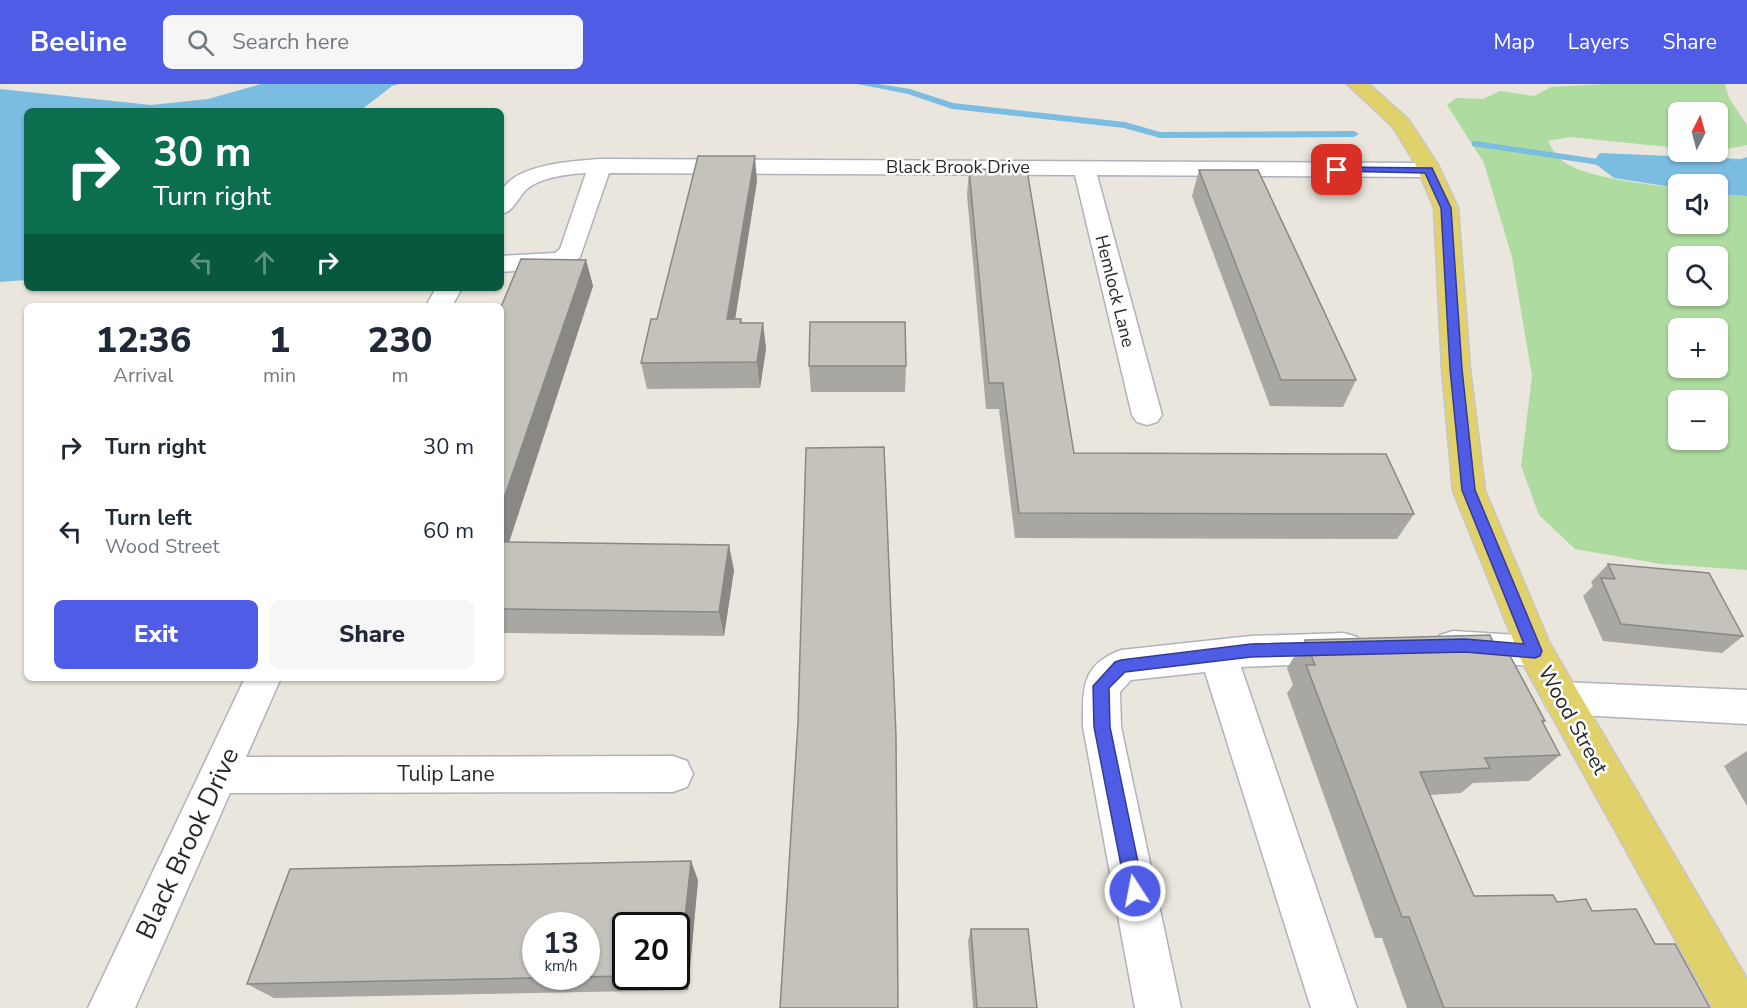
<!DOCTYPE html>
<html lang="en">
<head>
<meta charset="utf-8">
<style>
  body { margin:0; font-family:"Nunito Sans",sans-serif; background:#f6f6f7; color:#1f2937; height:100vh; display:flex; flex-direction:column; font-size:22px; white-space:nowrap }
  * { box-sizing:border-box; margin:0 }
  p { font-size:20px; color:#747a83 }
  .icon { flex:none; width:33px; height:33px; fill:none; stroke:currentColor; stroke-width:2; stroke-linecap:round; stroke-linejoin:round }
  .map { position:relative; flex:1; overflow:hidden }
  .panel { position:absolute; left:24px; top:219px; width:480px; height:378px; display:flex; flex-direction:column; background:#fff; border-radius:9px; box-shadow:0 2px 4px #0004 }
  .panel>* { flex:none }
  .guide { position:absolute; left:24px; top:24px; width:480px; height:183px; border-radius:9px; box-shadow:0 2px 4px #0004; background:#0b6e4f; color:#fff; overflow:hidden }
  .needle { width:39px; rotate:6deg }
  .tools { position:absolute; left:1668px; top:18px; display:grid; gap:12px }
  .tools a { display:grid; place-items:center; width:60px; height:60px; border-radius:9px; background:#fff; box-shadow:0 2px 4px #0004; font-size:30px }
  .speed { position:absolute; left:522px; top:828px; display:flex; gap:12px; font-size:30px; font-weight:700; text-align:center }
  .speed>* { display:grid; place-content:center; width:78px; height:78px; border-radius:50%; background:#fff; box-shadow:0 2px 4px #0004; line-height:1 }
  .speed small { font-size:15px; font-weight:400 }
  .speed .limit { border:3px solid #111; border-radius:9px; background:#fff; color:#111 }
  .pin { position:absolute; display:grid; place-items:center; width:51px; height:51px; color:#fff; margin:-26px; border-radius:12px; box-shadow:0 3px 9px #0006 }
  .me { position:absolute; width:66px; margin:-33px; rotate:349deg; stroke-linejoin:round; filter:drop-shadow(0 0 4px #0008) }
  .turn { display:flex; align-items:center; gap:21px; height:126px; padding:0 30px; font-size:27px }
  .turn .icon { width:78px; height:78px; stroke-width:2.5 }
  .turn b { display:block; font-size:42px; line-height:51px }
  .lanes { display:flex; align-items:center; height:57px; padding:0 30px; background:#0003; justify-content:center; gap:30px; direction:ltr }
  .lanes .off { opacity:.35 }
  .eta { display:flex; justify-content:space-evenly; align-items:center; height:102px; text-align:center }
  .eta b { font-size:36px; font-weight:800; line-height:42px }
  .button { display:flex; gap:12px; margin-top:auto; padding:12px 30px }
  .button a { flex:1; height:69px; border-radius:9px; background:#4f5ce5; color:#fff; font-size:24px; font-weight:800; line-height:69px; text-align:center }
  .button a+a { background:#f6f6f7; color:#1f2937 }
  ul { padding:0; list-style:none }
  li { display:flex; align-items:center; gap:18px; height:84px; padding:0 30px }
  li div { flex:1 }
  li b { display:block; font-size:22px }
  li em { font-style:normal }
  header { display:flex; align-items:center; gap:36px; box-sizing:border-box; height:84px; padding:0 30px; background:#4f5ce5; color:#fff }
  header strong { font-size:28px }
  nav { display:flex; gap:33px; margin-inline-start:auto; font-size:21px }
  .search { width:420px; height:54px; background:#f6f6f7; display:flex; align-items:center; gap:15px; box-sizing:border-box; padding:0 21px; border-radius:9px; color:#747a83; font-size:22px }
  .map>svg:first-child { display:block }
</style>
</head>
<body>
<header>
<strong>Beeline</strong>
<div class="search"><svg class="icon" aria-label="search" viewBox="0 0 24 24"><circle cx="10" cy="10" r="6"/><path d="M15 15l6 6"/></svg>Search here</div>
<nav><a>Map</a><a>Layers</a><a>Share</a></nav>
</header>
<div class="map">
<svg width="1747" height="924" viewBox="0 0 1747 924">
  <rect width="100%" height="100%" fill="#eae6dd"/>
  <path fill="#aedb9f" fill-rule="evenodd" d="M 1605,0 L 1725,0 L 1729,14 L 1747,41 L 1747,61 L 1719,67 L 1718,28 L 1678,28 L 1678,64 L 1570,53 L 1548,57 C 1551,62 1554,69 1558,73 C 1577,94 1649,100 1678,104 L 1678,140 L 1718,140 L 1718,110 L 1747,112 L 1747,486 L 1661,480 L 1575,465 L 1539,431 L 1521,382 L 1532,292 L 1512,173 L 1484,79 L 1447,21 L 1456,14 L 1483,15 L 1500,7 L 1534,12 L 1551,3 ZM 1678,172 L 1718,172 L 1718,212 L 1678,212 ZM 1678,244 L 1718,244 L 1718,284 L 1678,284 ZM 1678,316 L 1718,316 L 1718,356 L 1678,356 Z"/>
  <g fill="#7bbce1">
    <polygon points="261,0 399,0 392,2 360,27 27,27 27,196 0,198 0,5 151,21 208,15"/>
    <polygon points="1600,69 1741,75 1747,73 1747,112 1718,110 1718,100 1678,100 1678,104 1614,94 1593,78"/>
  </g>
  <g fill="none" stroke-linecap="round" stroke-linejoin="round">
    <g fill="#7bbce1" fill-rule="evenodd">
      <polygon points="857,0 878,0 910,5 953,19 1125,38 1160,48 1354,47 1359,50 1354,53 1160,54 1124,44 952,25 908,10"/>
      <polygon points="1475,57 1612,77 1617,80 1612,83 1472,62 1472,58"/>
    </g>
    <defs>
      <g id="minor">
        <path d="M 600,75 L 1429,79 L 1437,81 L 1440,86 L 1437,91 L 1429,93 L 1097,91 L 1162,331 L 1157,338 L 1147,341 L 1137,338 L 1132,331 L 1075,91 L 609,89 L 580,173 L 571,181 L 562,183 L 501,188 L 501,172 L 555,169 L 560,165 L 586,89 C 569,90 541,93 527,105 C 517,114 515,127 501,130 C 501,124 499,113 502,107 C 514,80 575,77 600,75 Z"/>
        <polygon points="436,204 462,204 452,222 426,222"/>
        <polygon points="1453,547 1535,552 1548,556 1553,567 1548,578 1535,582 1453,577 1440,573 1435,562 1440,551"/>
        <path d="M 1344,549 L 1357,553 L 1362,564 L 1357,575 L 1344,579 L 1241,583 L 1357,924 L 1311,924 L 1205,588 L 1131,596 L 1120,608 L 1121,643 L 1181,924 L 1135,924 L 1083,643 C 1083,606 1080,581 1121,566 L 1251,552 Z"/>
        <polygon points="245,594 281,594 246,673 673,672 687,677 693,690 687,703 673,708 230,709 135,924 88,924"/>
        <polygon points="1561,598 1747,606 1747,640 1561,630 1548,626 1542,614 1548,602"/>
      </g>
      <polygon id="major" points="1347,0 1369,0 1408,35 1437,79 1458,124 1470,285 1485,407 1550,560 1747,895 1747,924 1713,924 1522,578 1453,407 1442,285 1434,124 1415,79 1393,43"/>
    </defs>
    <use href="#minor" stroke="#b0b2bb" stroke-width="3"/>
    <use href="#major" stroke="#c7c7c7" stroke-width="3"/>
    <use href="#minor" fill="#fff" fill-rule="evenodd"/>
    <use href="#major" fill="#e0d16b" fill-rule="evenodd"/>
  </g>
  <g fill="#a9a7a2" fill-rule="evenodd">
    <polygon points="969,85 1074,369 1414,430 1397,455 1015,454 999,325 986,325 967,111"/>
    <polygon points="1199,86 1356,296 1343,323 1270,322 1192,112"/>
    <polygon points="757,97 735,235 741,235 742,239 763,239 766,265 760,304 647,305 641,279 657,235"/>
    <polygon points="586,176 593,202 509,458 734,486 724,552 501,549 501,223"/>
    <polygon points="809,282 906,282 905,308 811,308"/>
    <polygon points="1608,480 1743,552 1722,569 1603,557 1583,512 1593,502 1591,498"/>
    <polygon points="1305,556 1499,570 1545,637 1543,639 1560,671 1529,697 1473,699 1461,709 1430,711 1474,812 1557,818 1592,827 1655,860 1710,924 1407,924 1382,854 1375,854 1287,609 1293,601 1287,584"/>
    <polygon points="1747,667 1747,722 1724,682"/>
    <path d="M 698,796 L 688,906 L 274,914 L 247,900 ZM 676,842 L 676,892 L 626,892 Z"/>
    <polygon points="971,845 1037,924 973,924 968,857"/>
  </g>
  <g fill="#8a8884">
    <polygon points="755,72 757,97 731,261 727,235"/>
    <polygon points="586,176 593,202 501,483 501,423"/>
    <polygon points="763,239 766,265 760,304 757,278"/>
    <polygon points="729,461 734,486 724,552 719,528"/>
    <polygon points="691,777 698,796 688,906 679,891"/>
  </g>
  <g fill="#c5c2bc" stroke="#8a8884" stroke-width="1.5" fill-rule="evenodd">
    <polygon points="698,72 755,72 727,235 741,235 740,239 763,239 757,278 641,279 651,235 657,235"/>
    <polygon points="969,85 1027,86 1074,369 1386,370 1414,430 1019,429 1003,299 989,299"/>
    <polygon points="1199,86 1258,86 1356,296 1281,296"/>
    <polygon points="521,175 586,176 501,423 501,223"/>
    <polygon points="810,238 905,238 906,282 809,282"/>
    <polygon points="884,363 896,652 898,924 780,924 798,638 806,364"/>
    <polygon points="501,458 729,461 719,528 501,525"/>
    <polygon points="1608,480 1709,489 1743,552 1621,540 1601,494 1615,495"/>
    <polygon points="1490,551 1499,570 1509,570 1545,637 1542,637 1560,671 1485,674 1490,684 1420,688 1474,812 1553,811 1557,818 1586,815 1592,827 1636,825 1655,860 1675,860 1710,924 1444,924 1409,833 1402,833 1306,581 1315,581 1305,556"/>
    <path d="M 691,777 L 679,891 L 676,891 L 676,842 L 626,842 L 626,892 L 247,900 L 290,785 ZM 536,842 L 586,842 L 586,892 L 536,892 Z"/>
    <polygon points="971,845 1028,845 1037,924 977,924"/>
  </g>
  <polygon fill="#4f5ce5" stroke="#333c95" stroke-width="1.5" points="1337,83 1432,84 1451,124 1462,285 1475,406 1542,567 1540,572 1535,574 1465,568 1251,573 1125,588 1109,604 1110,643 1144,807 1141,813 1135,816 1129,813 1126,807 1094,643 1093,602 1115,578 1121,576 1251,560 1465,555 1524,560 1462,406 1450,285 1441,124 1425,89 1334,87 1332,86"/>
  <g text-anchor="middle" stroke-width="5" stroke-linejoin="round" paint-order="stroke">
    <g font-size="18" fill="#292929" stroke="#fff">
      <text x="958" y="89">Black Brook Drive</text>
      <text transform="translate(1115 207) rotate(76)" y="6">Hemlock Lane</text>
    </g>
    <g font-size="21" fill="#292929" stroke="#fff">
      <text transform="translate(1573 636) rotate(61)" y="7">Wood Street</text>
      <text x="446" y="697">Tulip Lane</text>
    </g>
    <g font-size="26" fill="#292929" stroke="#fff">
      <text transform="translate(187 759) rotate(-65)" y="9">Black Brook Drive</text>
    </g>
  </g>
</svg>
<div class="tools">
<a><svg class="needle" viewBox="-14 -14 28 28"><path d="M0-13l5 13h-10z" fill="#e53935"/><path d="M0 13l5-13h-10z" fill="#747a83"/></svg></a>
<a><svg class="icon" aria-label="sound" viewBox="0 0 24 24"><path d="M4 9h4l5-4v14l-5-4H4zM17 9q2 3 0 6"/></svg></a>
<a><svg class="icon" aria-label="search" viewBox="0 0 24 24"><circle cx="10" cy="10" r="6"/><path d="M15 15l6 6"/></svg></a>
<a>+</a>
<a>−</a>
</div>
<div class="speed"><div>13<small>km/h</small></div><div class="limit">20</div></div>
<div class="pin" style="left:1337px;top:86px;background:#d93025"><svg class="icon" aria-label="arrive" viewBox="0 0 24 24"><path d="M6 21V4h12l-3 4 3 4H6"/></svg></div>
<svg class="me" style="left:1135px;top:807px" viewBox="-20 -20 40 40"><circle r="17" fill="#4f5ce5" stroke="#fff" stroke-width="3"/><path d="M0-11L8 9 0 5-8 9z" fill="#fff"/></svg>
<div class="guide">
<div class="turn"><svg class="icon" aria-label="right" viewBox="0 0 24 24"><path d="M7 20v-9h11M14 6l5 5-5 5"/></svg><div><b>30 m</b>Turn right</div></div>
<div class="lanes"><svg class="icon off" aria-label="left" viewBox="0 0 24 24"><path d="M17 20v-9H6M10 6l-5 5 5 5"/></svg><svg class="icon off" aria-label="ahead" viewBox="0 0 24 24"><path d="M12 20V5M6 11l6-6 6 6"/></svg><svg class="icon" aria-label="right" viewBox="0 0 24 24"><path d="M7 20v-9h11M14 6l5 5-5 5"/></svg></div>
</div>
<section class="panel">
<div class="eta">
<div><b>12:36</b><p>Arrival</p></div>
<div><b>1</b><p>min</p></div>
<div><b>230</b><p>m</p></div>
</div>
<ul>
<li><svg class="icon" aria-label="right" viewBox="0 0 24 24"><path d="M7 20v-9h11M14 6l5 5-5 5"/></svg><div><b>Turn right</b></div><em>30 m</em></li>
<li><svg class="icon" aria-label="left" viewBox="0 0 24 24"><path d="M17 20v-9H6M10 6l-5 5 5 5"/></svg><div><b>Turn left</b><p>Wood Street</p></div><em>60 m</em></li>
</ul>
<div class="button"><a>Exit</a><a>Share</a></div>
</section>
</div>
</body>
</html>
